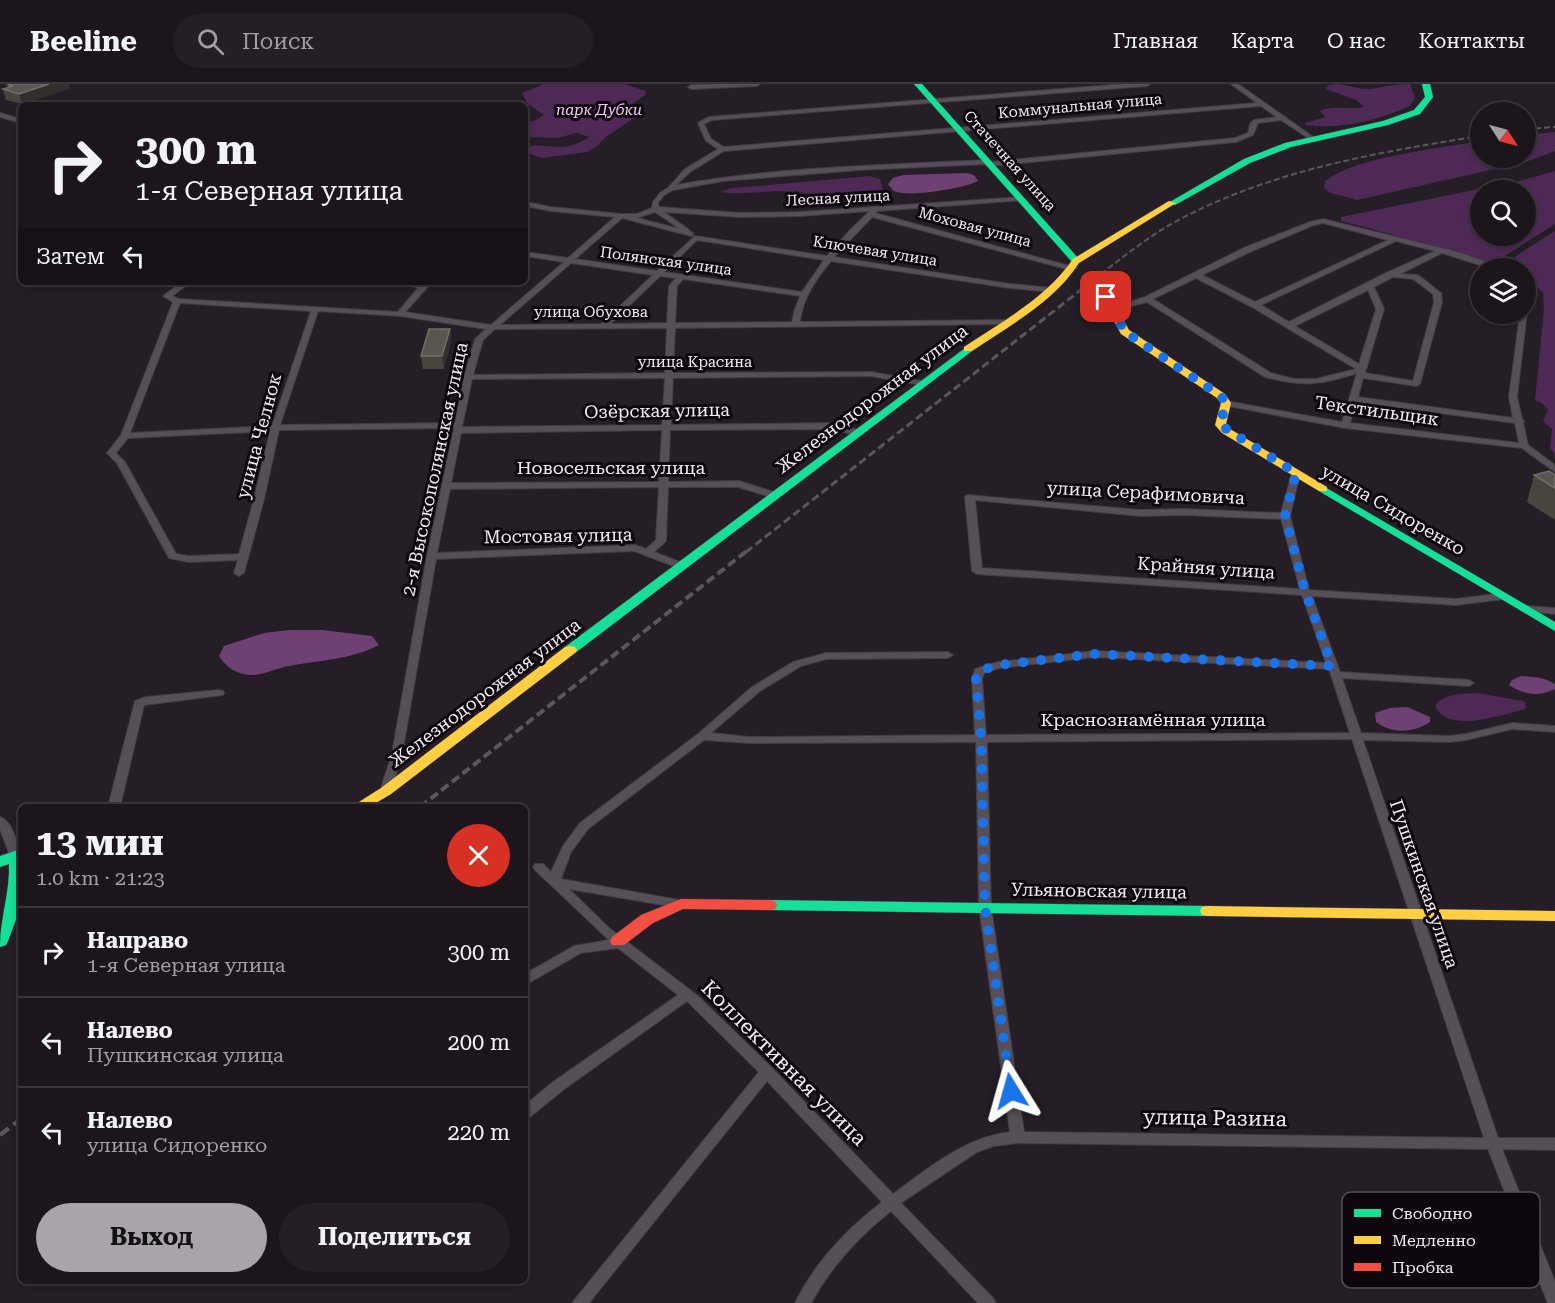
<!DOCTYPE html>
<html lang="ru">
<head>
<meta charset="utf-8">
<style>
  body { margin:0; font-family:"Roboto Serif",serif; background:#251f25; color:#f1f3f6; height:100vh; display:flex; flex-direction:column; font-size:22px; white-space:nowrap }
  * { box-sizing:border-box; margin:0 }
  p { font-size:20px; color:#a09fa3 }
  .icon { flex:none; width:33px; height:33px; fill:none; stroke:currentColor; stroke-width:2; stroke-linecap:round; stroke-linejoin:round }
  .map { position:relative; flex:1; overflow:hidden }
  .panel { position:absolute; left:18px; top:720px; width:510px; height:480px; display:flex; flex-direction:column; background:#1c161c; border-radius:9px; box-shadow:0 3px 9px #0003,0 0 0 2px #3a353b }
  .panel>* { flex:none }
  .hud { position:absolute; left:18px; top:18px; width:510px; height:183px; border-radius:9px; box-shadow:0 3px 9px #0003,0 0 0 2px #3a353b; background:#1c161c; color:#f1f3f6; overflow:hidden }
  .needle { width:39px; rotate:126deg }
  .fabs { position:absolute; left:1470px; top:18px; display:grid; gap:12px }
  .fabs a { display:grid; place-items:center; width:66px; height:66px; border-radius:50%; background:#1c161c; box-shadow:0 3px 9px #0003,0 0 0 2px #3a353b; font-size:30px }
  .pin { position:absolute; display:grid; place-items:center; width:51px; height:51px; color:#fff; margin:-26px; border-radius:12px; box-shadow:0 3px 9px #0006 }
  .me { position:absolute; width:66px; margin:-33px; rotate:352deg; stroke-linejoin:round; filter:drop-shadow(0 0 4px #0008) }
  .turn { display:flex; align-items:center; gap:21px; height:126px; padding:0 18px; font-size:27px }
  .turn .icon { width:78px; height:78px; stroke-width:2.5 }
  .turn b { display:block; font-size:42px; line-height:51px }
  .then { display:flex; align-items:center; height:57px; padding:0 18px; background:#0003; gap:12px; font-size:22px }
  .round { display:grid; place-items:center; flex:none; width:63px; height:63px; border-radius:32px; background:#251f25 }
  .headline { display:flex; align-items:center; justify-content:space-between; height:102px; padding:0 18px }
  h1 { font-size:36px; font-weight:700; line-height:45px }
  .cta { display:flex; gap:12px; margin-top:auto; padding:12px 18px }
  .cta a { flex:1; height:69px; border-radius:36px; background:#aba3ac; color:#111; font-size:24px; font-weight:700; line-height:69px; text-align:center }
  .cta a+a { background:#251f25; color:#f1f3f6 }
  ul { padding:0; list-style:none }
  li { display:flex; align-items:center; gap:18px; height:90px; padding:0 18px; border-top:2px solid #3a353b }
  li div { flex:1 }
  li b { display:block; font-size:22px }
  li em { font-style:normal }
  header { display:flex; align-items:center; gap:36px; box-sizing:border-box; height:84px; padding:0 30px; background:#1c161c; border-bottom:2px solid #3a353b }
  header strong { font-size:28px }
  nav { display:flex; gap:33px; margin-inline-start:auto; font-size:21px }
  .search { width:420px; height:54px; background:#251f25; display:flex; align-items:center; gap:15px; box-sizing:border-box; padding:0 21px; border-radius:33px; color:#a09fa3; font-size:22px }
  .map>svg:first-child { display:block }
</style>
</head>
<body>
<header>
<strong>Beeline</strong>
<div class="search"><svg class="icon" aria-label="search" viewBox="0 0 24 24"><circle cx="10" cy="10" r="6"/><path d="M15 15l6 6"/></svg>Поиск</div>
<nav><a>Главная</a><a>Карта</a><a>О нас</a><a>Контакты</a></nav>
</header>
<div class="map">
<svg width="1555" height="1219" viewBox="0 0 1555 1219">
  <rect width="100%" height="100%" fill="#251e26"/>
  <g fill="#4f2955" fill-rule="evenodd">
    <path d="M 544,0 L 624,0 L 646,7 L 645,11 L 632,20 L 638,31 L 606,53 L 597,62 L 587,68 L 542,74 L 525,68 L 525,63 C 552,57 561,72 589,53 L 577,49 L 557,54 L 525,53 L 525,39 L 534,37 L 544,31 L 527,19 L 522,9 Z"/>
    <path d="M 1338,0 C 1351,2 1364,7 1377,4 C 1389,2 1397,0 1410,0 L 1415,14 L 1410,22 C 1378,36 1341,46 1306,41 L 1305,39 L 1326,33 L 1320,27 C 1333,21 1350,26 1364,23 L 1356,16 L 1326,5 L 1328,1 Z"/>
    <path d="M 1555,48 L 1555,67 L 1526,78 L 1357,116 L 1331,109 L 1324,104 L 1325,97 C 1358,72 1438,65 1480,57 L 1480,74 L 1526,74 L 1526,51 Z"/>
    <path d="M 1555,87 L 1555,140 L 1491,181 C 1442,164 1391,150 1341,137 L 1341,133 L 1523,96 ZM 1480,106 L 1526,106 L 1526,152 L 1480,152 Z"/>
    <path d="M 870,92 L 880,95 L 883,105 C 858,119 805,107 776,107 C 757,108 739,111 720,108 L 732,104 Z"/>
    <polygon points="1555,147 1555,370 1550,364 1552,345 1543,337 1548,326 1542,319 1535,316 1544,225 1543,209 1526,192 1526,184 1512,184 1516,172"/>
    <path d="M 1477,609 L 1523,617 L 1526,620 L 1525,625 C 1503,630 1448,651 1435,622 C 1444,609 1462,610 1477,609 Z"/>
  </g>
  <g fill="#6e4073">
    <path d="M 967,89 L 974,91 L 978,97 C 966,104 907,114 894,107 C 893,106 889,102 888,100 L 893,94 L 903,91 Z"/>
    <path d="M 289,546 L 322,546 L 372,552 L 379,561 C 350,576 320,576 289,582 C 277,584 261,592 249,591 C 236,590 225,582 219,572 L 224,562 L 264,549 Z"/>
    <path d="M 1521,592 C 1533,593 1545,593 1555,600 L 1555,605 C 1538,613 1524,611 1509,601 L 1512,596 Z"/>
    <path d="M 1407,623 L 1430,633 L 1430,638 C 1414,649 1391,650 1376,638 L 1375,629 L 1390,624 Z"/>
  </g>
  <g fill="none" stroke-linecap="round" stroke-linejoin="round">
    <defs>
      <g id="street">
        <polygon points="718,0 760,0 757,2 691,5 688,3 691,1"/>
        <path d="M 1124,0 L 1150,0 L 1147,2 L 712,36 L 704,40 L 711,55 L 724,63 L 1257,19 L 1231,0 L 1238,0 L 1316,55 L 1311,56 L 1281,36 L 1258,39 L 1253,51 L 1236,58 L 989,82 L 986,80 L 859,86 L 723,97 L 673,106 L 664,111 L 658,119 L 659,123 L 740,129 L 800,128 L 1021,113 L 1023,114 L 1023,116 L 877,127 L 875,129 L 1077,184 L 1070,186 L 872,133 L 834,173 L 1010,200 L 1051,204 L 1055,206 L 1051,208 L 1010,204 L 831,177 C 817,194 802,215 800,238 L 1007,236 L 1011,238 L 1007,240 L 675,244 L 673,289 L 871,288 L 921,297 L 925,299 L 921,301 L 871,292 L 673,294 L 671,341 L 833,339 L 858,346 L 859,348 L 855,351 L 833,345 L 670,346 L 668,398 L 739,397 L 777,409 L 778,411 L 774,414 L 738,403 L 668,403 L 666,457 L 654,468 L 685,480 L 687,482 L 685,484 L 679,484 L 634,467 L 436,475 L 402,670 L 390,710 L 382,710 L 380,707 L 392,670 L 427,472 L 454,344 L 279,346 L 264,415 L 244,489 L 239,492 L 234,489 L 238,476 L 188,478 L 169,474 L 117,379 L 107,369 L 121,351 L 173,218 L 163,212 L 182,198 L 191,198 L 172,212 L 179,215 L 398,228 L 418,204 L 401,198 L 413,198 L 422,201 L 424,198 L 432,198 L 405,228 L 491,241 L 564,178 L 525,172 L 525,168 L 568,174 L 615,133 L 551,127 L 525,122 L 525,118 L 551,123 L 621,130 L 637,130 L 652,124 L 653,118 L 660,109 L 669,103 L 685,85 L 718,65 L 706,57 L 698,39 L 709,33 ZM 1261,22 L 1277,33 L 1254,36 L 1250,40 L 1248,49 L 1235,54 L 990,78 L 987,76 C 883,81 779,83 676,101 L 690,88 L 724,67 ZM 870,127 L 850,146 L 827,172 L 695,152 L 657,187 L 575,175 L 622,134 L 691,152 L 693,151 L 693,149 L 689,147 L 688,145 L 664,128 L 740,133 L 800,132 ZM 655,128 L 680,145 L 637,134 ZM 697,156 L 824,176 L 802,208 L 664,188 ZM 571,179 L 653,191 L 601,240 L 500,241 ZM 660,192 L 676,194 L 669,202 L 667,239 L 610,240 ZM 683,195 L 800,212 L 794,228 L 792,238 L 675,239 L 677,202 ZM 180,219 L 311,227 L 272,342 L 130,349 ZM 318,227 L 400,232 L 486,245 L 475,255 L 464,293 L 455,339 L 280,341 ZM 667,244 L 665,289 L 473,291 L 483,256 L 495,245 ZM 665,294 L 662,341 L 462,343 L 472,295 ZM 662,346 L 659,398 L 451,399 L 461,349 ZM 270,347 L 254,415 L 239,470 L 188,472 L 176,470 L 125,378 L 116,369 L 128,354 ZM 659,403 L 656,456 L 646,465 L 635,461 L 437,469 L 450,405 Z"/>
        <polygon points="0,29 21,35 21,39 0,33"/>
        <path d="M 1323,135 L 1461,169 L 1497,182 L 1497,184 L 1489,184 L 1442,169 L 1400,190 L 1418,191 L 1441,209 L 1442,218 L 1420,300 L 1416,302 L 1363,294 L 1358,313 L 1513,334 L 1509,313 L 1520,230 L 1527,228 L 1517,313 L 1522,335 L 1524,337 L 1523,339 L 1528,361 L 1555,381 L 1555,388 L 1522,364 L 1345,344 L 1223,321 L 1223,317 L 1226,317 L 1342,338 L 1357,289 C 1322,301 1301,303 1265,293 L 1147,218 L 1112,227 L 1108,225 L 1145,213 L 1246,163 L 1310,138 ZM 1323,139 L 1388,156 L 1255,218 L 1202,191 L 1252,167 L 1314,141 ZM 1396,157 L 1435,167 L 1386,189 L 1289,238 L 1261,221 ZM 1393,193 L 1413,195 L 1433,210 L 1434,218 L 1413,297 L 1365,289 L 1384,225 L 1374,203 ZM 1196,194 L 1252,223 L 1356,285 L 1316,295 L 1294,295 L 1271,289 L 1153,215 ZM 1368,206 L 1376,225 L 1359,280 L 1295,242 ZM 1356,318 L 1515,339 L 1519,359 L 1350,339 Z"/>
        <path d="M 1296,386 L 1300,389 L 1290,432 L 1309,506 L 1456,515 L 1504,509 L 1509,512 L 1504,515 L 1456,521 L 1312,512 L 1340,588 L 1469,596 L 1474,599 L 1469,602 L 1342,594 L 1361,649 L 1449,652 L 1466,650 L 1512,639 L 1555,642 L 1555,648 L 1512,645 L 1466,656 L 1449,658 L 1363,656 L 1498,1054 L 1555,1054 L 1555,1066 L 1502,1065 L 1555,1198 L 1555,1219 L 1548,1219 L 1547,1217 L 1488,1065 L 1018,1059 L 994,1062 L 977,1068 L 901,1119 L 993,1214 L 996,1219 L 978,1219 L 891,1127 C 858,1153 831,1183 811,1219 L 795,1219 C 815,1178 847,1145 882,1118 L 767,997 L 589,1219 L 572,1219 L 759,988 L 687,917 L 563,1006 L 530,1033 L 525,1034 L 525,1021 L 553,998 L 678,911 L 618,864 L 581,869 L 525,901 L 525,890 L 574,862 L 609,856 L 535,786 L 533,783 L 535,780 L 543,780 L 551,788 L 563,762 L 580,739 L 698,650 L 752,603 L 793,578 L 826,569 L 948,568 L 953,571 L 948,574 L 826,575 L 801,582 L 760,607 L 711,649 L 749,653 L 975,651 L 972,595 L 975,585 L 998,578 L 1095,567 L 1326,579 L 1302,511 L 977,490 L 972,487 L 965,413 L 967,411 L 1140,426 L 1184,425 L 1281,429 L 1292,389 ZM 975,416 L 1140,432 L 1184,431 L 1281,435 L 1300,505 L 982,484 ZM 1095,573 L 1329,585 L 1350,649 L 986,651 L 982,595 L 984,589 L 999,584 ZM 1352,655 L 1484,1054 L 1024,1048 L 991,823 L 987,658 ZM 704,656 L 749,659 L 976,658 L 979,823 L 1010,1048 C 965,1053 929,1084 893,1110 L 772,984 L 698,912 L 609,844 L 569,805 L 681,824 L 685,823 L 687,820 L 685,817 L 561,795 L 571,768 L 588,745 Z"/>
        <polygon points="1527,522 1555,524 1555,530 1524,527 1522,525"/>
        <polygon points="219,606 223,607 224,609 223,611 144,621 120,723 108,723 135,617 146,613"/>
        <path d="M 0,733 C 13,738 16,757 21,770 L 20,775 L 12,775 L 10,772 L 0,745 Z"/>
      </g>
      <g id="fast">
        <polygon points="914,0 922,0 1079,175 1079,179 1073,179"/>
        <polygon points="1422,0 1430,0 1433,13 1420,30 1388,41 1291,63 1250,79 1175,121 1168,119 1244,75 1285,59 1383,37 1414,26 1425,13"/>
        <polygon points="968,262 972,263 972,267 575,569 565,569 563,566 565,563"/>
        <polygon points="1323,402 1555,538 1555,547 1319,407 1317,405"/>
        <path d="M 21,765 L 21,822 L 8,857 L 6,861 L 0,863 C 0,834 10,809 9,780 L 0,783 L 0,772 Z"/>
        <polygon points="769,816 1208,822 1214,823 1216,827 1214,831 1208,832 769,826 763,825 761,821 763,817"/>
      </g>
      <g id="slow">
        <path d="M 1169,117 L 1176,119 L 1079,179 C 1054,218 1010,241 972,267 L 964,267 L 964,263 C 1003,237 1046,214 1073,175 Z"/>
        <polygon points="1106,210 1111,213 1129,246 1225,310 1231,319 1226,340 1230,345 1327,403 1327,407 1319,407 1222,349 1215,341 1221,319 1217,314 1121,250 1101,213"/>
        <polygon points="570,562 575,563 577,566 575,569 391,710 369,723 351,723 381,704 565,563"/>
        <polygon points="1208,822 1555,827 1555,837 1208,832 1202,831 1200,827 1202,823"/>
      </g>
      <polygon id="jam" points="681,815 769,816 775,817 777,821 775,825 769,826 683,825 653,839 624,861 612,861 610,857 612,853 641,831"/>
    </defs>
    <use href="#street" stroke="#413b42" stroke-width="2"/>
    <use href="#fast" stroke="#413b42" stroke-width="1"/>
    <use href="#slow" stroke="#413b42" stroke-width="1"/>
    <use href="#jam" stroke="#413b42" stroke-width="1"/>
    <use href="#street" fill="#574f58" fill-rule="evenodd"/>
    <use href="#fast" fill="#16e098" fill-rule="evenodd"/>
    <use href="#slow" fill="#ffcf43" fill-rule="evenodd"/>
    <use href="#jam" fill="#f24e42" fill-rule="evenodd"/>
    <g stroke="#5b555c" stroke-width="2" stroke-dasharray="6 3" stroke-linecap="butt">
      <polyline points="1526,45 1555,43"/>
      <path d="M 1080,207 C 1110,183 1140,158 1173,139 C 1268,87 1374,69 1480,52"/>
    </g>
    <polyline stroke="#5b555c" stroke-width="3" stroke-dasharray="8 4" stroke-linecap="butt" points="746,468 1082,205"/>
    <polyline stroke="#5b555c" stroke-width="4" stroke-dasharray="9 4.5" stroke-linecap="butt" points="420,723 748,466"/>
    <polyline stroke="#5b555c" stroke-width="4.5" stroke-dasharray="11 6" stroke-linecap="butt" points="0,1051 21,1035"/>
  </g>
  <g fill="#49443d">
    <polygon points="8,1 70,4 22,20 6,16 3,5 9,4"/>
    <polygon points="450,245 451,257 444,285 423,285 421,272"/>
    <polygon points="1534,391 1555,391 1555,436 1527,418"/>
  </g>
  <g fill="#332d2b">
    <polygon points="49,0 69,0 70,4 22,20 19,10"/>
    <polygon points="450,245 451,257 444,285 442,272"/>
  </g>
  <g fill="#5b5550" stroke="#736d6a" stroke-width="1.5">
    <polygon points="10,0 49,0 19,10 3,5 13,2 8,1"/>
    <polygon points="429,245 450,245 442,272 421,272"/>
    <polygon points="1549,387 1555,391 1555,404 1534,391"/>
  </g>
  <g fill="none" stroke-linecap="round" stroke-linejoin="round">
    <polyline stroke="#1a73e8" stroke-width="10" stroke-dasharray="0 18" points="1011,1007 985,823 981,653 976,595 979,587 998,581 1095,570 1332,582 1305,507 1285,432 1296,389 1220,341 1226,319 1221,312 1125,248 1106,213"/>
  </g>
  <g text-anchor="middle" stroke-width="6" stroke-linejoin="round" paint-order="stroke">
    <g font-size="15" fill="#f3eaf4" stroke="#0e080e">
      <text transform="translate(1080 22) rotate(-5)" y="5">Коммунальная улица</text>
      <text transform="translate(1010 77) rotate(48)" y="5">Стачечная улица</text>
      <text transform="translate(838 114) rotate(-3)" y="5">Лесная улица</text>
      <text transform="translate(975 143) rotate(15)" y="5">Моховая улица</text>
      <text transform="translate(875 167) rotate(9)" y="5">Ключевая улица</text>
      <text transform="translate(666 177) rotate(8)" y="5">Полянская улица</text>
      <text x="591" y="233">улица Обухова</text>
      <text x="695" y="283">улица Красина</text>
    </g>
    <g font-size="15" font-style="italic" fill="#f5c9f9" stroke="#0e080e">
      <text x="599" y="31">парк Дубки</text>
    </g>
    <g font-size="18" fill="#f3eaf4" stroke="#0e080e">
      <text transform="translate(872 315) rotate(-37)" y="6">Железнодорожная улица</text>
      <text transform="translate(657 327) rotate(-1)" y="6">Озёрская улица</text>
      <text transform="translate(1377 327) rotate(8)" y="6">Текстильщик</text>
      <text transform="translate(259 352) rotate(-75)" y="6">улица Челнок</text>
      <text x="611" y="390">Новосельская улица</text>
      <text transform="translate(435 385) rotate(-78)" y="6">2-я Высокополянская улица</text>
      <text transform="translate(1146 409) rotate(3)" y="6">улица Серафимовича</text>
      <text transform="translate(1393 426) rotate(30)" y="6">улица Сидоренко</text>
      <text transform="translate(558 452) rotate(-1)" y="6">Мостовая улица</text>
      <text transform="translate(1206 484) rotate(4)" y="6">Крайняя улица</text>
      <text transform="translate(485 609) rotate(-37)" y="6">Железнодорожная улица</text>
      <text x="1153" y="642">Краснознамённая улица</text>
      <text transform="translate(1424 800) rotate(71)" y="6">Пушкинская улица</text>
      <text transform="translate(1099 807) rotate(1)" y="6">Ульяновская улица</text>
    </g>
    <g font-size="21" fill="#f3eaf4" stroke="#0e080e">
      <text transform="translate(784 979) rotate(45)" y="7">Коллективная улица</text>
      <text transform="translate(1215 1034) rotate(1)" y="7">улица Разина</text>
    </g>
  </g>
  <rect x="1342" y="1108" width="198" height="96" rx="9" fill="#0e080e" stroke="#534c53" stroke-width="1.5"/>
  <rect x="1354" y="1125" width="27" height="8" fill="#16e098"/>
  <rect x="1354" y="1152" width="27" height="8" fill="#ffcf43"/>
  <rect x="1354" y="1179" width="27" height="8" fill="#f24e42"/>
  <g font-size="16" fill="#f3eaf4">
    <text x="1392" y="1135">Свободно</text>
    <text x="1392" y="1162">Медленно</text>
    <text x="1392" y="1189">Пробка</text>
  </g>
</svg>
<div class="fabs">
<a><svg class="needle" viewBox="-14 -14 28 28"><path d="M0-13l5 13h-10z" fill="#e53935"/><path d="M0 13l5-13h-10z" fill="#a09fa3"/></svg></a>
<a><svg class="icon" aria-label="search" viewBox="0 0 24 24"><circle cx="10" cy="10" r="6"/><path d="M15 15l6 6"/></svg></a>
<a><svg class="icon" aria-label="layers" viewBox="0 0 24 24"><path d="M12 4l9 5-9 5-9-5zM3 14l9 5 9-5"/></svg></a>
</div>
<div class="pin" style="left:1106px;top:213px;background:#d93025"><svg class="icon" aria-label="arrive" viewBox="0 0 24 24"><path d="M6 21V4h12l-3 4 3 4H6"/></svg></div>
<svg class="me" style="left:1011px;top:1007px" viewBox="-20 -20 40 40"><path d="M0-17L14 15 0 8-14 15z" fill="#1a73e8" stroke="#fff" stroke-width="4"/></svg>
<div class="hud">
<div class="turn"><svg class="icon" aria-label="right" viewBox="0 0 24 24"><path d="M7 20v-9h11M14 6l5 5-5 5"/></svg><div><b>300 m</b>1-я Северная улица</div></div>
<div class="then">Затем<svg class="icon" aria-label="left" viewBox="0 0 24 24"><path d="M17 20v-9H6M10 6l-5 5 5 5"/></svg></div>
</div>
<section class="panel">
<div class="headline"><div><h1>13 мин</h1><p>1.0 km · 21:23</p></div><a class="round" style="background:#d93025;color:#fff"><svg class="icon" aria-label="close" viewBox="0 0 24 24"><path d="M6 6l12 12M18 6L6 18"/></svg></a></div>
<ul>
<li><svg class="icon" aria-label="right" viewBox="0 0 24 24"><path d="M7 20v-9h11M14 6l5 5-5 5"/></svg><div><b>Направо</b><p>1-я Северная улица</p></div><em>300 m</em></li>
<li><svg class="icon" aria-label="left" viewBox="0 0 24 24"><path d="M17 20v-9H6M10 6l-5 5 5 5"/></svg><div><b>Налево</b><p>Пушкинская улица</p></div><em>200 m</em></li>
<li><svg class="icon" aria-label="left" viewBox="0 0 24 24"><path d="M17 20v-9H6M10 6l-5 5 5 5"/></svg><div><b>Налево</b><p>улица Сидоренко</p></div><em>220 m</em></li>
</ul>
<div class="cta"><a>Выход</a><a>Поделиться</a></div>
</section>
</div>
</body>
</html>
